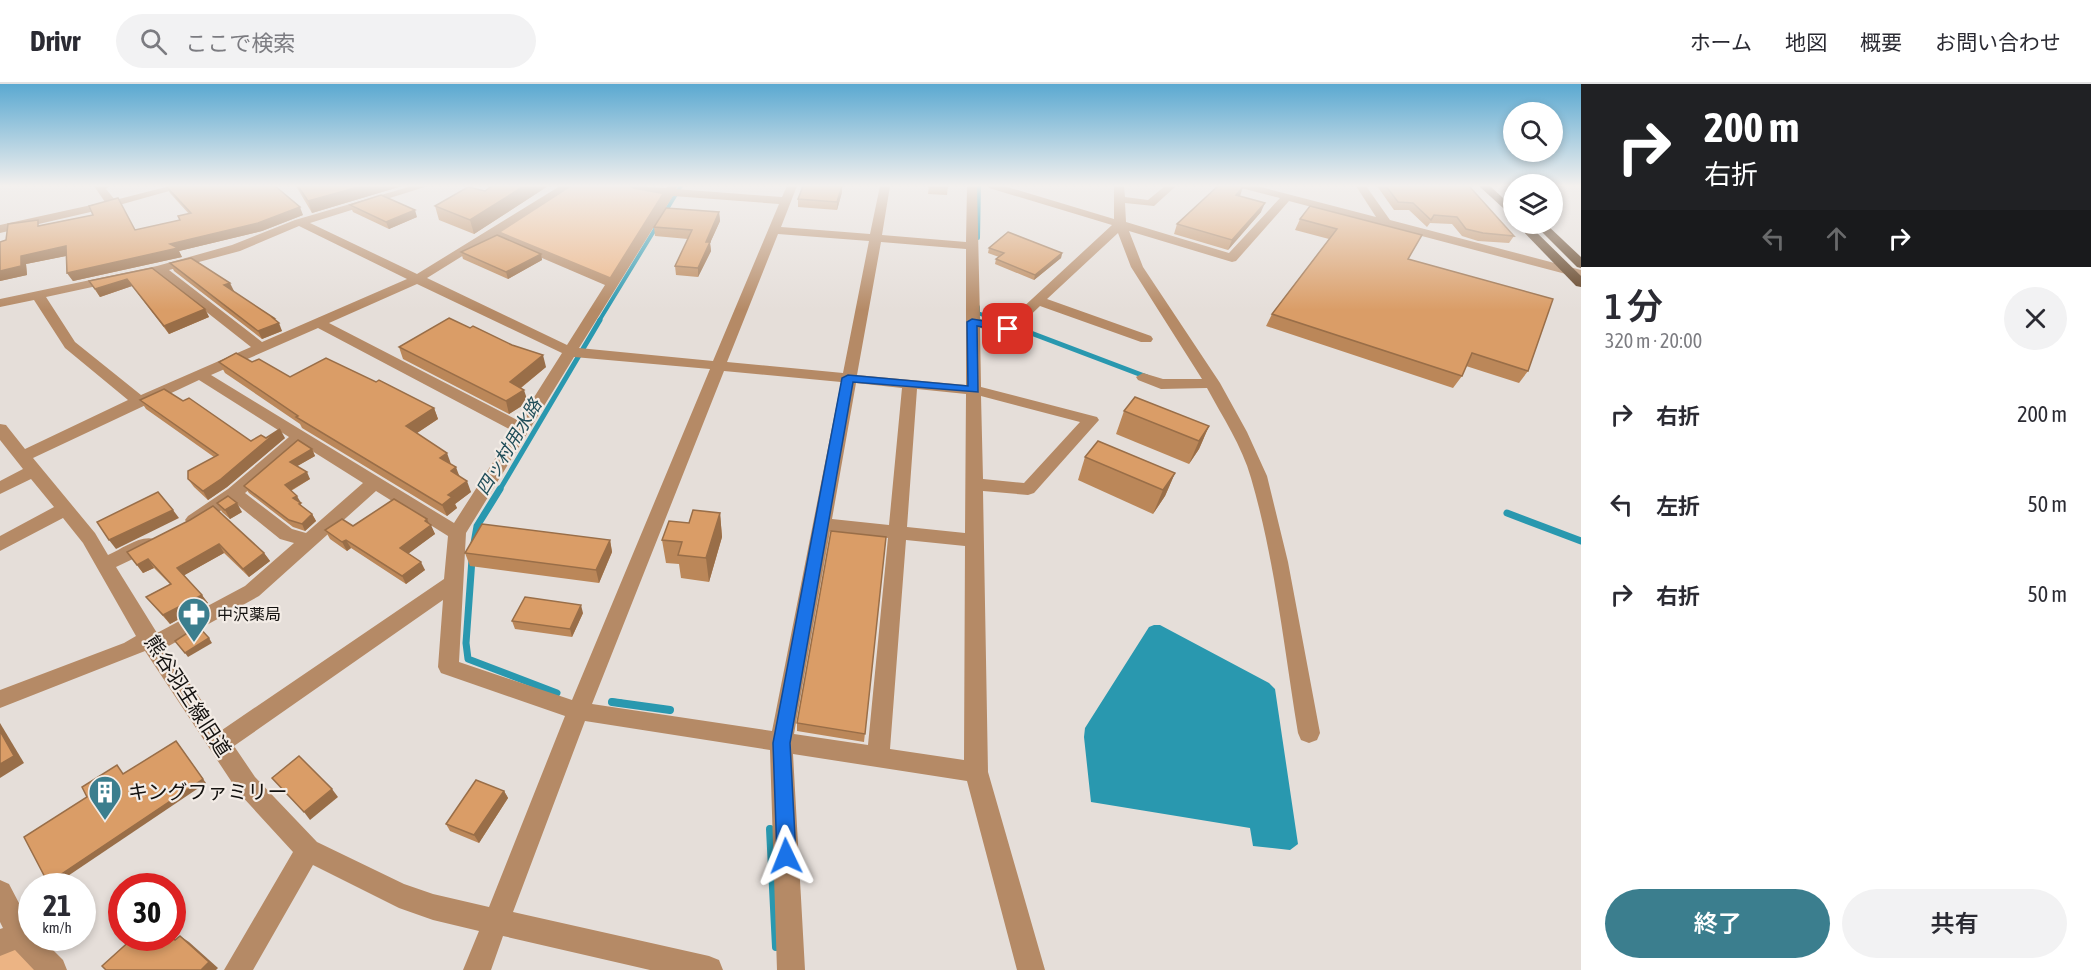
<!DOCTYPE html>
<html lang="ja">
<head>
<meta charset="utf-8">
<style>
  body { margin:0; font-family:"Asap Condensed","Noto Sans JP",sans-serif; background:#f2f2f3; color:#2b2b33; height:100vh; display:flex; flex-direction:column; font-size:22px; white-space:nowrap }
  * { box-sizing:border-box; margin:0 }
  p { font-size:20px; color:#7c7c81 }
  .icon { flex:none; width:33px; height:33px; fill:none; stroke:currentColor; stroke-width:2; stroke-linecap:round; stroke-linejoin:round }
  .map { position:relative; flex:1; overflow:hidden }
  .side { display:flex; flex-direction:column; background:#fff; width:510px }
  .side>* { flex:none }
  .hud { background:#202124; color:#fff; overflow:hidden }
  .tools { position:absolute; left:1503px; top:18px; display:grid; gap:12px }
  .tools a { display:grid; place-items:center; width:60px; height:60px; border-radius:50%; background:#fff; box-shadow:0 3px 9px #0003; font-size:30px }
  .speed { position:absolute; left:18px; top:789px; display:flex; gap:12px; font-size:30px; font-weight:700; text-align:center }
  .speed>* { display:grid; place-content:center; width:78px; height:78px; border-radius:50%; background:#fff; box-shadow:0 3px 9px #0003; line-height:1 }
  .speed small { font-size:15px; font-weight:400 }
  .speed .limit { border:9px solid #d22; background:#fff; color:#111 }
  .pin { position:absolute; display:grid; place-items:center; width:51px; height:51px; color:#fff; margin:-26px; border-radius:12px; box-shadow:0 3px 9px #0006 }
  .me { position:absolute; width:66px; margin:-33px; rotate:358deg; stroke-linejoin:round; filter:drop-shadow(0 0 4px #0008) }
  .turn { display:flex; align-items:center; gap:21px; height:126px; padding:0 24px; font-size:27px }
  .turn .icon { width:78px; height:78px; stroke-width:2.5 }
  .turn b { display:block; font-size:42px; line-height:51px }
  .lanes { display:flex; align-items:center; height:57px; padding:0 24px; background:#0003; justify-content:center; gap:30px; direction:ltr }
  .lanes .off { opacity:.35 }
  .round { display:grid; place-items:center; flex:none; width:63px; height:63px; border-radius:32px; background:#f2f2f3 }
  .head { display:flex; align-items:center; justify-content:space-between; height:102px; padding:0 24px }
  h1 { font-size:36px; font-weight:600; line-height:45px }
  .cta { display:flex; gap:12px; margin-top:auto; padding:12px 24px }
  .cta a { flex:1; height:69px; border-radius:36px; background:#3b7e8e; color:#fff; font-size:24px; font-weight:600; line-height:69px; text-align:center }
  .cta a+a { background:#f2f2f3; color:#2b2b33 }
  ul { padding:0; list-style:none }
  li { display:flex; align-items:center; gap:18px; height:90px; padding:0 24px }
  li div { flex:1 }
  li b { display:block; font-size:22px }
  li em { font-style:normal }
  header { display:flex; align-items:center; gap:36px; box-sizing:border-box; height:84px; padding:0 30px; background:#fff; border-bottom:2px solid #e1e1e2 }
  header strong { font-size:28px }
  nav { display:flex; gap:33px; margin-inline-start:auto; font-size:21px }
  .search { width:420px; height:54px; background:#f2f2f3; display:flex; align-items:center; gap:15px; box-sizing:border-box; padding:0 21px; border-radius:33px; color:#7c7c81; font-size:22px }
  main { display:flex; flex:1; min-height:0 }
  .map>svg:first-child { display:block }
</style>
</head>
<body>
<header>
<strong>Drivr</strong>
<div class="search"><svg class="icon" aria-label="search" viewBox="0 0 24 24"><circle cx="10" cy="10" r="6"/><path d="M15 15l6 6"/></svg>ここで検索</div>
<nav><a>ホーム</a><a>地図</a><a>概要</a><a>お問い合わせ</a></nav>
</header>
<main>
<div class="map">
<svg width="1581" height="886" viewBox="0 0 1581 886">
  <rect width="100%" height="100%" fill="#e5ded9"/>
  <g fill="#ecb484">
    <polygon points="567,102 634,102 670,108 612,199 493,149"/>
    <polygon points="13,862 35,886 0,886 0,869"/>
  </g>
  <polygon fill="#2998af" points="1154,541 1160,541 1269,599 1275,605 1298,760 1290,766 1253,762 1250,744 1091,718 1084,653 1085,644 1149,543"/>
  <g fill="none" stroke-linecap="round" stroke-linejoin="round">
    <g stroke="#2998af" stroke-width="4">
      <polyline points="664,130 681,102"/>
      <polyline points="978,154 979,102"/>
      <polyline points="978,223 978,229 998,237"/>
      <polyline points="599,237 657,142"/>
    </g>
    <g stroke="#2998af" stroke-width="5">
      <polyline points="995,236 1000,238"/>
      <polyline points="1023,246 1147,293"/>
      <polyline points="499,407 600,236"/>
    </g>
    <g stroke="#2998af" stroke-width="7">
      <polyline points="1507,429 1581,457"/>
      <polyline points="474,459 477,442 500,405"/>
      <polyline points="472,475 466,559 468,575 557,609"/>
      <polyline points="612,618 621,619"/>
    </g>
    <g stroke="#2998af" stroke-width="8">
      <polyline points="612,618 670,626"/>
      <polyline points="770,745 776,863"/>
    </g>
    <g fill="#b58a66" fill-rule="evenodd">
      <polygon points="94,102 110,102 106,105 115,116 170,102 187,102 112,123 0,149 0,141 105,118"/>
      <path d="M 412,102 L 428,102 L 310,139 L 417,190 L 560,102 L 572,102 L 501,148 L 610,193 L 662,110 L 634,105 L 629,102 L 666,104 L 668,102 L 678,102 L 676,105 L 782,113 L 787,102 L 797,102 L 781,143 L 870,150 L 880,102 L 890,102 L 882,151 L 966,158 L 967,102 L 977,102 L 980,235 L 1005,240 L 1112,141 L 989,104 L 988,102 L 1004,102 L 1114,135 L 1114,102 L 1124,102 L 1125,113 L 1148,116 L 1165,102 L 1176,102 L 1154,122 L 1125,119 L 1126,138 L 1229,169 L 1280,114 L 1241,104 L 1240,102 L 1257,102 L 1376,133 L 1356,102 L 1366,102 L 1390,136 L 1581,186 L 1581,194 L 1289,117 L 1236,177 L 1232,178 L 1129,147 L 1143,183 L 1220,299 L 1247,348 L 1267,392 L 1288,478 L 1320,649 L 1317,656 L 1309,659 L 1301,656 L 1298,649 C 1284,564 1275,476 1251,394 C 1242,362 1222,332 1207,304 L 1161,305 L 1138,296 L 1136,293 L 1143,289 L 1163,295 L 1202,295 L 1131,183 L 1118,149 L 1047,215 L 1151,252 L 1153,255 L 1151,258 L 1141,258 L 1040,222 L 1013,248 L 1008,249 L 980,244 L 981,303 L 1097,333 L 1099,336 L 1034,409 L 1028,411 L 983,407 L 988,688 L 1045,886 L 1017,886 L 967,697 L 793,670 L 805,886 L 777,886 L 770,666 L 585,637 L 513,828 L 709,872 L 719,876 L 723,886 L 650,886 L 503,852 L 491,886 L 463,886 L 479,847 L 433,836 L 399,824 L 313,781 L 253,886 L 224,886 L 293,768 L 239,709 L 145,567 L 0,624 L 0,606 L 124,559 L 136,552 L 83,459 L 63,434 L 0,467 L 0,452 L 54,423 L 31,395 L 0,410 L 0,397 L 23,385 L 0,356 L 0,340 L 6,341 L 25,365 L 128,316 L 65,264 L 34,216 L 0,223 L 0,215 L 157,182 L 232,161 L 295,136 ZM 673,112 L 779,120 L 713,277 L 579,264 ZM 299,142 L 407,195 L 262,258 L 169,186 L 240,167 ZM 778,150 L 869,157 L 843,289 L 727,278 ZM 493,153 L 605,201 L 567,261 L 427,194 ZM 881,158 L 966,165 L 966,301 L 857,291 ZM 157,189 L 251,263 L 141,311 L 75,258 L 46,213 ZM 417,200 L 562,269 L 519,337 L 329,239 ZM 318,244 L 513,347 L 454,439 L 211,291 ZM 574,273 L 710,285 L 572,616 L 459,578 L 466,449 ZM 724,287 L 841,298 L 772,647 L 592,620 ZM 199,296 L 289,353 L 228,405 L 188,432 L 185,436 L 188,440 L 194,442 L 200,440 L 234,418 L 280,455 L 294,459 L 245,502 L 157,549 L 116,483 L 154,465 L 157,460 L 154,455 C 140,451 122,465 108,471 L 95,449 L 33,374 ZM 856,299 L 902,304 L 889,441 L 832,435 ZM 917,305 L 966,310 L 965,449 L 907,443 ZM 981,312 L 1080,338 L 1024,399 L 983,395 ZM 301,360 L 363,399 L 306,449 L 292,445 L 245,409 ZM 376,407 L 448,452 L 444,495 L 222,646 L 165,564 L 259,512 ZM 830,447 L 888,454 L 868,661 L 794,650 ZM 906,456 L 965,462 L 964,676 L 890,665 ZM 443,516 L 438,583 L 441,589 L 565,632 L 489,823 L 433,810 L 404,800 L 317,758 L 255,693 L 234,662 Z"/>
      <polygon points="0,796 9,800 32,844 32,854 41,854 63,876 67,886 34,886 15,866 0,872 0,845 3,844 0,838"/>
    </g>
    <g fill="#593819" fill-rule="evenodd">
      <polygon points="1479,102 1490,102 1514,124 1514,134"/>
      <polygon points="1516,140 1528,140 1581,192 1581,203 1576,202"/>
      <polygon points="1534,140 1546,140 1581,173 1581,184 1577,183"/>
    </g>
  </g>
  <g fill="#bb8759">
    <polygon points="166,102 303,131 262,147 179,167 182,173 73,197 67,189 66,172 26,180 27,191 0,197 0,158 6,156 42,141 93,131 135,146 180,136 189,130 170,109"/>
    <polygon points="296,102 402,102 312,129"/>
    <polygon points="492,102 548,102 474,150 439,136 435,122 485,107"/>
    <polygon points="929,102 948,102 947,111 928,110"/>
    <polygon points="1377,102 1469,102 1514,152 1509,159 1478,157 1462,152 1452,140 1430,139 1427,143 1409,126 1394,126"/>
    <polygon points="842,108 837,126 798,123 798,115"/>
    <polygon points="1240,112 1261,128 1228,166 1174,150 1177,140"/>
    <polygon points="350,121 417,133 389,145 353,128"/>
    <polygon points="1310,122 1408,175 1528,287 1519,299 1466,282 1462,292 1453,304 1266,242 1272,230 1329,155 1295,146 1300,135"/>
    <polygon points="719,128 720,137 710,159 711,167 698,193 676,191 675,182 688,155 655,152 654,143"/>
    <polygon points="989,164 1062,169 1061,174 1034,196 995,180 996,175 999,173 988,169"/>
    <polygon points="461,168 541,170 542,176 508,195 463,175"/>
    <polygon points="170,179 234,207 233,207 276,237 282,247 262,255 174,187"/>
    <polygon points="152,184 205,225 209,233 169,250 132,202 100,213 89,197"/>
    <polygon points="399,263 546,283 521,304 528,318 509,330 403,275"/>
    <polygon points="219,278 252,278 290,293 376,298 434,324 438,335 417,349 451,380 471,408 455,420 457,424 447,432 302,344 300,340 225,289"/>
    <polygon points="140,316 183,317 251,357 266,354 285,354 227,403 208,416 194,403 188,395 214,373 146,325"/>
    <polygon points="1124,327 1209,342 1199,365 1189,380 1116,350"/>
    <polygon points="312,365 315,372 297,382 310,395 291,407 301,419 300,419 303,424 312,430 316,437 305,447 293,443 249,409 244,402"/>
    <polygon points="1085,373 1175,389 1165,412 1153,430 1078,396"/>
    <polygon points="217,419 242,428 230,435 222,428"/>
    <polygon points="720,429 722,453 709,498 681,494 679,480 666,479 662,456 689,439"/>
    <polygon points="427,435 435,450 408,469 425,486 406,500 351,464 347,467 330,455 325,446 353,442"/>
    <polygon points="190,436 264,469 270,477 249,493 224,469 184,491 208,519 170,540 146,513 170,500 154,484 143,489 127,468"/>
    <polygon points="886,453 864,658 797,647 797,639"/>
    <polygon points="610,456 612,468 599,499 470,482 465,469"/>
    <polygon points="583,529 572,553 515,545 512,537"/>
    <polygon points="504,707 508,714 479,759 450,747 446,740"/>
  </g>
  <g fill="#996e48">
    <polygon points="362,102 402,102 312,129 308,117"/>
    <polygon points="524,102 548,102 474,150 470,136"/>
    <polygon points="842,102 842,108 837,126 837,118"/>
    <polygon points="1243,103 1240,112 1236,111"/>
    <polygon points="1265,119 1261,128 1228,166 1232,156"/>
    <polygon points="300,123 303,131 262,147 179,167 182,173 73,197 67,189"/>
    <polygon points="415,126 417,133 389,145 386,138"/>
    <polygon points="719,128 720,137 710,159 711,167 698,193 698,184 706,158"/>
    <polygon points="66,162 71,171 26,180 27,191 0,197 0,187 21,172"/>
    <polygon points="1062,169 1061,174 1034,196 1035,191"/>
    <polygon points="541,170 542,176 508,195 506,188"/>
    <polygon points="127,195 132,202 100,213 95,205"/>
    <polygon points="230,199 234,207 228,209 224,201"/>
    <polygon points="205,225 209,233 169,250 164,242"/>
    <polygon points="273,234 274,234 277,239 279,239 282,247 262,255 258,247"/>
    <polygon points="543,271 546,283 513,310 510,298"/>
    <polygon points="524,306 528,318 509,330 506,317"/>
    <polygon points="434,324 438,335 411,353 406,342"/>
    <polygon points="1209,342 1199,365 1189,380 1199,357"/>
    <polygon points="280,345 285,354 227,403 208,416 203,407"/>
    <polygon points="312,365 315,372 294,384 290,378"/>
    <polygon points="447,369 451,380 440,374"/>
    <polygon points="456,383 460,394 451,387"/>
    <polygon points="307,388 310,395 288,408 285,401"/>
    <polygon points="1175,389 1165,412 1153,430 1163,406"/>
    <polygon points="467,397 471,408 455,420 457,424 447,432 442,421 448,411"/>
    <polygon points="297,412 301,419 297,421 293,414"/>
    <polygon points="237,419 242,428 230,435 225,426"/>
    <polygon points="173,426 179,434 116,465 109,456"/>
    <polygon points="720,429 722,453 709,498 706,474"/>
    <polygon points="312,430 316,437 305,447 302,440"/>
    <polygon points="427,435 430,442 431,441 435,450 404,473 400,464"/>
    <polygon points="346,456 351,464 347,467 342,458"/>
    <polygon points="610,456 612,468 599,499 596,486"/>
    <polygon points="219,460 224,469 183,492 177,484"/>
    <polygon points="264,469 270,477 249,493 243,485"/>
    <polygon points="148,475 154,484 143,489 137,481"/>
    <polygon points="421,478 425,486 406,500 402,492"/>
    <polygon points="202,511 208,519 170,540 163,531"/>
    <polygon points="581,521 583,529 572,553 570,545"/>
    <polygon points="209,554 212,559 188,573 185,569"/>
    <polygon points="0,639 24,679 0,694"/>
    <polygon points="176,657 206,699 53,802 48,799"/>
    <polygon points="332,705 338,713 310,736 304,728"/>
    <polygon points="504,707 508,714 479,759 474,751"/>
    <polygon points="180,852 189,858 218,884 216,886 201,886"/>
  </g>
  <g fill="#da9d67" stroke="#996e48" stroke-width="1.5">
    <polygon points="166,102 275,102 300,123 258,139 170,160 178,164 67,189 66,162 21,172 21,182 0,187 0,158 6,156 8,140 38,136 38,142 93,131 89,122 118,114 135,146 180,136 178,132 191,129"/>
    <polygon points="298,102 362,102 308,117"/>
    <polygon points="492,102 524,102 470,136 435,122 468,103 485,107"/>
    <polygon points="803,102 842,102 837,118 798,115"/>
    <polygon points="929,102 948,102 947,104 929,103"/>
    <polygon points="1218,102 1240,102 1243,103 1236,111 1265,119 1232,156 1177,140"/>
    <polygon points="1386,102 1469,102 1514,152 1483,149 1466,145 1457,133 1434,131 1431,136 1413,119 1398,118"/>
    <polygon points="381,111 415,126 386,138 350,121"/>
    <polygon points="1310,122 1422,151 1408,175 1553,215 1528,287 1472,269 1462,292 1272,230 1337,145 1300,135"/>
    <polygon points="666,124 719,128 706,158 710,158 698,184 675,182 692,146 654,143"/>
    <polygon points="1008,148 1062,169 1035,191 996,175 1004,169 989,164"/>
    <polygon points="497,151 541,170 506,188 461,168"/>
    <polygon points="191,174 230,199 224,201 274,234 273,234 279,239 258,247 170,179"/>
    <polygon points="152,184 205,225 164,242 127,195 95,205 89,197"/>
    <polygon points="449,234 470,244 473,242 512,261 543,271 510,298 524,306 506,317 399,263"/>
    <polygon points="236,269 252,278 259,275 290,293 326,274 376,298 379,296 434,324 406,342 447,369 440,374 456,383 451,387 467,397 448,411 452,413 442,421 296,333 298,332 219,278"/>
    <polygon points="164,305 183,317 189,314 251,357 261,351 266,354 280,345 221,395 203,407 188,395 188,387 218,371 140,316"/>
    <polygon points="1135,313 1209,342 1199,357 1124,327"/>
    <polygon points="298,356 312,365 290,378 307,388 285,401 297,412 293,414 301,419 299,420 312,430 302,440 289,436 244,402"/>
    <polygon points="1098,357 1175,389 1163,406 1085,373"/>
    <polygon points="158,408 173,426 109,456 97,438"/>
    <polygon points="228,412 237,419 225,426 217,419"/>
    <polygon points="394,415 427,435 425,437 431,441 400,464 421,478 402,492 346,456 342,458 325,446 342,435 353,442"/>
    <polygon points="213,422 264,469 243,485 219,460 177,484 202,511 163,531 146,513 171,500 148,475 137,481 127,468 190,436"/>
    <polygon points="693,426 720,429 706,474 678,471 682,458 662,456 669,437 689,439"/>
    <polygon points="482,440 610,456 596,486 465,469"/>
    <polygon points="831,447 886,453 865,650 797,639"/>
    <polygon points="525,513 581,521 570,545 512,537"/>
    <polygon points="198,542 209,554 185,569 175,557"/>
    <polygon points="0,647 14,672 0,680"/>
    <polygon points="176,657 203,695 48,799 24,753 87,713 82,703 117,681 123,690"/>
    <polygon points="299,672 332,705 304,728 272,694"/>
    <polygon points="476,696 504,707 474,751 446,740"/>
    <polygon points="180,852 209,878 201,886 106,886 102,882 133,854 172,854 175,856"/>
  </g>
  <linearGradient id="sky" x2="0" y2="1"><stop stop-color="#5ba9d1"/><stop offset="0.45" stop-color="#f3f0ee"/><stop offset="1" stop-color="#f3f0ee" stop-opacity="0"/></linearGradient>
  <rect width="1581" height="226" fill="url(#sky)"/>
  <polygon fill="#1a73e8" stroke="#114b97" stroke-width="1.5" points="972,235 1008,241 1014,245 1008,248 977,242 978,308 853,298 790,659 796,772 793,779 786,782 779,779 777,772 773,659 842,294 848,291 968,302 967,238"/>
  <defs>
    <symbol id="pharmacy-pin" viewBox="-11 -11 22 30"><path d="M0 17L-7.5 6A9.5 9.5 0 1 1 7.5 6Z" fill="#3b7e8e" stroke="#f3ece6"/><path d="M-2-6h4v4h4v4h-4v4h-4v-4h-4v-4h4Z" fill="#fff"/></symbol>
    <symbol id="building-pin" viewBox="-11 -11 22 30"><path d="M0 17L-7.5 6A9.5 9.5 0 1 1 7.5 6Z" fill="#3b7e8e" stroke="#f3ece6"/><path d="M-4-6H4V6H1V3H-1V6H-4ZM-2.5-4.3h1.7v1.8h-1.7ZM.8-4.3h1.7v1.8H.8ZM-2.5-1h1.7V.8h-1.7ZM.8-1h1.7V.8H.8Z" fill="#fff"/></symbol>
  </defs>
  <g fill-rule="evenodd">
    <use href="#pharmacy-pin" x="175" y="511" width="38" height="52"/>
    <use href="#building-pin" x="86" y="689" width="38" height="52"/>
  </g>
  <g text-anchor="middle" stroke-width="4.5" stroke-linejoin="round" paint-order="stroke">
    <g font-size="16" fill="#13110f" stroke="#f3ece6" text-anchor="start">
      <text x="217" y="536">中沢薬局</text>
    </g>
    <g font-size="18" font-style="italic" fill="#214e59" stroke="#f3ece6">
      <text transform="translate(509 363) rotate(-59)" y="6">四ッ村用水路</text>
    </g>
    <g font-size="20" fill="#13110f" stroke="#f3ece6">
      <text transform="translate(188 612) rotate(57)" y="7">熊谷羽生線旧道</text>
    </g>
    <g font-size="20" fill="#13110f" stroke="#f3ece6" text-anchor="start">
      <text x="128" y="715">キングファミリー</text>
    </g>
  </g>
</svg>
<div class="tools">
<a><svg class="icon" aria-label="search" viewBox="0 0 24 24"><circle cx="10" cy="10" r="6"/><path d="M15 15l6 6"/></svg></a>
<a><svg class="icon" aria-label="layers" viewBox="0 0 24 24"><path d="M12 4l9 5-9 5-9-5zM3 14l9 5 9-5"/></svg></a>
</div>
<div class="speed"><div>21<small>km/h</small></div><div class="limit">30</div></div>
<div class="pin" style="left:1008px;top:245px;background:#d93025"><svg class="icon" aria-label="arrive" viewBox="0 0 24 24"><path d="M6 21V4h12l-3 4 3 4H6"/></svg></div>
<svg class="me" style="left:786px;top:772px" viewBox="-20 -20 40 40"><path d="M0-17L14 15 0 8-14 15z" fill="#1a73e8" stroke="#fff" stroke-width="4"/></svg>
</div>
<section class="side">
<div class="hud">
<div class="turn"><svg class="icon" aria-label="right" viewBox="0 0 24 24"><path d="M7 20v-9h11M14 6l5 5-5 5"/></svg><div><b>200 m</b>右折</div></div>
<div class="lanes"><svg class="icon off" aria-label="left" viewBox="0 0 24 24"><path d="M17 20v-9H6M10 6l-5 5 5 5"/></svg><svg class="icon off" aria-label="ahead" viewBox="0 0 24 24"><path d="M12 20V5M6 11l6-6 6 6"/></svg><svg class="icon" aria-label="right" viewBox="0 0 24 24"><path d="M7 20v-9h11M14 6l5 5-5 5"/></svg></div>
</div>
<div class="head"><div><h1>1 分</h1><p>320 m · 20:00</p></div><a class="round"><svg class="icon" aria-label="close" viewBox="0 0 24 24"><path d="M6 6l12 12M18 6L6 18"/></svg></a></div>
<ul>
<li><svg class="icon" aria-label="right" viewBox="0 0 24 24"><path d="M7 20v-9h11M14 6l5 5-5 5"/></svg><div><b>右折</b></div><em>200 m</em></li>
<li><svg class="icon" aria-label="left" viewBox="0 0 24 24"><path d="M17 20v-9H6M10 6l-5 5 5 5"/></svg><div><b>左折</b></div><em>50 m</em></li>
<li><svg class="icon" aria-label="right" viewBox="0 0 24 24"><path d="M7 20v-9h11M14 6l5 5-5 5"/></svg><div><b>右折</b></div><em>50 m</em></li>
</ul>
<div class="cta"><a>終了</a><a>共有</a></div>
</section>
</main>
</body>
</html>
